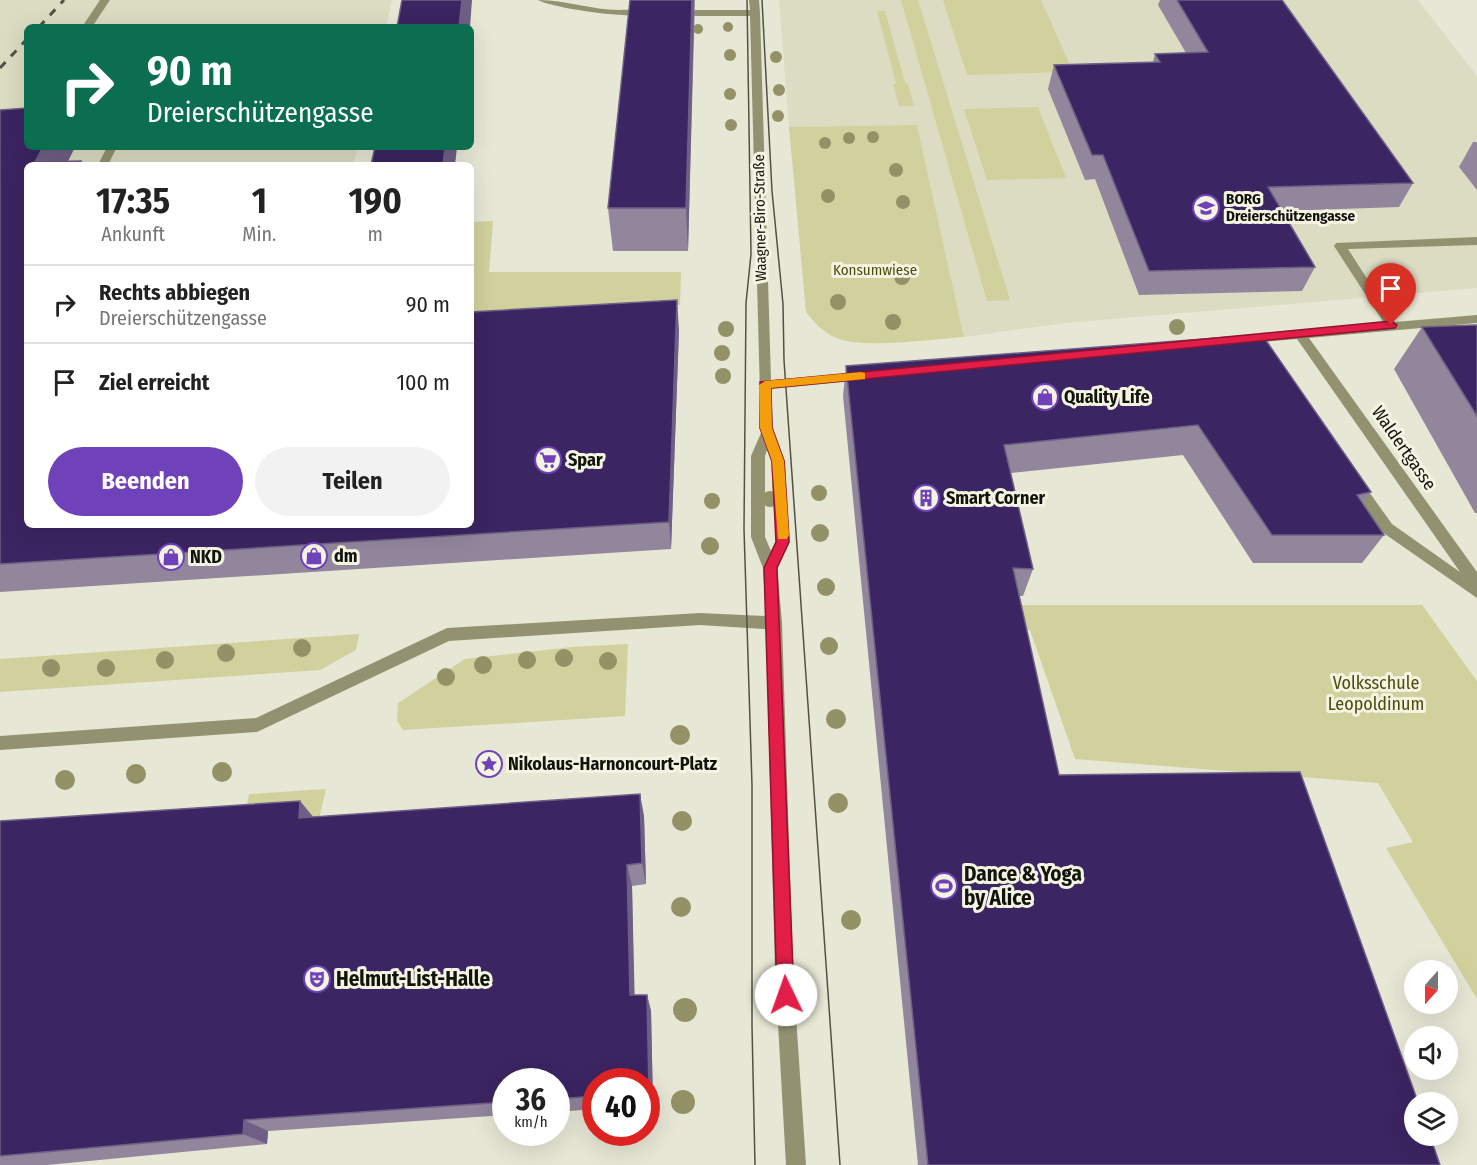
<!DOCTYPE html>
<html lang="de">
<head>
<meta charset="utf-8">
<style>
  body { margin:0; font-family:"Fira Sans Condensed",sans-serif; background:#f2f2f2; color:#222; height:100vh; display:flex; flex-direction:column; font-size:22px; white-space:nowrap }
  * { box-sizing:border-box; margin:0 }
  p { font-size:20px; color:#767676 }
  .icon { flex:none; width:33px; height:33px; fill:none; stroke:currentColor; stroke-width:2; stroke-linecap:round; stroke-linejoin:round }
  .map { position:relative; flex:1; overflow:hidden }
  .details { position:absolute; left:24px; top:162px; width:450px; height:366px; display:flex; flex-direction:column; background:#fff; border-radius:9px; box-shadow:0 6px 24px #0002 }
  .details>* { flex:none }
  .top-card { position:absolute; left:24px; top:24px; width:450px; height:126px; border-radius:9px; box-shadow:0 6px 24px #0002; background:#0b6e4f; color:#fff; overflow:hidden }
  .needle { width:39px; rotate:201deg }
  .controls { position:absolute; left:1404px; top:960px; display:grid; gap:12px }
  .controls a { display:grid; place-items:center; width:54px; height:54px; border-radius:50%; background:#fff; box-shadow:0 6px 24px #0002; font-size:30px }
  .speed { position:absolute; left:492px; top:1068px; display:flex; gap:12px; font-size:30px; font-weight:700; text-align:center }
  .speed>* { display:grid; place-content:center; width:78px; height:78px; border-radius:50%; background:#fff; box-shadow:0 6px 24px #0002; line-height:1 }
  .speed small { font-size:15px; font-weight:400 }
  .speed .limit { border:9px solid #d22; background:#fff; color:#111 }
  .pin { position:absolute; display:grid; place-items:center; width:51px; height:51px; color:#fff; margin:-62px -26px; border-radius:50% 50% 50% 0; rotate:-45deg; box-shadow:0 0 6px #0007 }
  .pin .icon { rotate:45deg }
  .me { position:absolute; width:66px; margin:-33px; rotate:357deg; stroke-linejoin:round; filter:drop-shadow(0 0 4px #0008) }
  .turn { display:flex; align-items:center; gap:21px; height:126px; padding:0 24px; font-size:27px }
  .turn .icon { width:78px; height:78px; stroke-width:2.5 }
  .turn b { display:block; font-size:42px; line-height:51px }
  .eta { display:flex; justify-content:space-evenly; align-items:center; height:102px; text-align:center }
  .eta b { font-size:36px; font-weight:700; line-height:42px }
  .cta { display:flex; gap:12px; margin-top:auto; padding:12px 24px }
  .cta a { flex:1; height:69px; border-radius:36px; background:#7042ba; color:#fff; font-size:24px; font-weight:700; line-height:69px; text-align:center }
  .cta a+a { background:#f2f2f2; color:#222 }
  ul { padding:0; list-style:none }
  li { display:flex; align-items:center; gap:18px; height:78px; padding:0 24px; border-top:2px solid #e0e0e0 }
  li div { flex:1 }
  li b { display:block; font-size:22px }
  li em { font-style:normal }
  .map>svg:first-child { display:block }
</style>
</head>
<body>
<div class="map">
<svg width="1477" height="1165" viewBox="0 0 1477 1165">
  <rect width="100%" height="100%" fill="#e7e7d6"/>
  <g fill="#dcdcc3">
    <polygon points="0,0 392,0 386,27 27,27 27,147 358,147 353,165 27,165 0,248"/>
    <polygon points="779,0 1418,0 1477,76 1477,288 1066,323 964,337 917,125 789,127"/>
  </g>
  <g fill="#d1d19d">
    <polygon points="901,0 918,0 1010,300 987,301"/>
    <polygon points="943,0 1041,0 1073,72 967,75"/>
    <polygon points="877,11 885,11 905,83 908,84 914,106 899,106 893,84 896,83"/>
    <polygon points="1038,107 1066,178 987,180 964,109"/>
    <path d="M 917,125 L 964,337 C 933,339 860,350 834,337 C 822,331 815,323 806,312 L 789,127 Z"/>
    <polygon points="493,221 489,272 681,272 680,305 510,310 471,332 471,222"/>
    <polygon points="1011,605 1422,605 1477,681 1477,999 1386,848 1413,842 1378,783 1075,759 1030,630 1016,628"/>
    <polygon points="359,634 356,650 320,670 0,692 0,659"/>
    <polygon points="628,644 625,716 403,730 397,721 398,703 465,659 572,647"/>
    <polygon points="326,789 318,823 243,828 249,794"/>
  </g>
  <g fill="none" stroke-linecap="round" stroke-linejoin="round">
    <g fill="#929271" fill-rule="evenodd">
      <polygon points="100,0 110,0 92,27 82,27"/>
      <path d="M 538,0 C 566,0 592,10 619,10 C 629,10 644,8 652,13 C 640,21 551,8 538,0 Z"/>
      <path d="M 749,0 L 759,0 L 760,13 L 771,380 L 863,372 L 869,376 L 863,380 L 771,389 L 773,428 L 785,461 L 790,541 L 777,568 L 782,622 L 793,971 L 806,1165 L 786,1165 L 775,971 L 766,629 L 700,625 L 449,641 L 257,732 L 0,750 L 0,736 L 256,718 L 447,628 L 700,613 L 766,616 L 763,568 L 751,537 L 751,456 L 761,433 L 750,16 L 674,16 L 669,13 L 674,10 L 750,10 ZM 767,450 L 771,461 L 776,541 L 771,551 L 765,537 L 765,456 Z"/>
      <polygon points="107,147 117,147 108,165 98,165"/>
      <polygon points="1477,237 1477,245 1348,249 1395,322 1477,315 1477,323 1309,338 1477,572 1477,598 1382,532 1349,486 1347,482 1349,478 1359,478 1392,524 1460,572 1297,339 1239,344 1233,340 1239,336 1384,323 1334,246 1336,243"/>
    </g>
    <g stroke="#515148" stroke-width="1.5">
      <polyline points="747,0 751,254 746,303 744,529 752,785 752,1026 755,1165"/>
      <polyline points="762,0 772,191 783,304 784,360 840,1165"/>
    </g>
    <g stroke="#515148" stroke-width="3" stroke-dasharray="8 8" stroke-linecap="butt">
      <polyline points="39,27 64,0"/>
      <polyline points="0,68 27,39"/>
    </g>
  </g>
  <g fill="#939267">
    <circle cx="728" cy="27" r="5"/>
    <circle cx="698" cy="29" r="5"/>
    <circle cx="730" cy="55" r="6"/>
    <circle cx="776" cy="57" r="6"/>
    <circle cx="779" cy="90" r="6"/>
    <circle cx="730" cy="94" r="6"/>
    <circle cx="778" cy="116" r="6"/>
    <circle cx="731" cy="125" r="6"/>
    <circle cx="873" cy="137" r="6"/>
    <circle cx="849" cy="138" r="6"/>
    <circle cx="825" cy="143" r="6"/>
    <circle cx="896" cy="170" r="7"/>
    <circle cx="828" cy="196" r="7"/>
    <circle cx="903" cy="202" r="7"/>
    <circle cx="902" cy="277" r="8"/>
    <circle cx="838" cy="302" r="8"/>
    <circle cx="893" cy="322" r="8"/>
    <circle cx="1177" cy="327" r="8"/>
    <circle cx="726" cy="329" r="8"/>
    <circle cx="722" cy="353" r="8"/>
    <circle cx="723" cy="376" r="8"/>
    <circle cx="819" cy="493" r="8"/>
    <circle cx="770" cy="499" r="8"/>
    <circle cx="712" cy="501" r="8"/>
    <circle cx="820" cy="533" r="9"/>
    <circle cx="710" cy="546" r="9"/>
    <circle cx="826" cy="587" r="9"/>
    <circle cx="829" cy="646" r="9"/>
    <circle cx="302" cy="648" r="9"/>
    <circle cx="226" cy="653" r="9"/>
    <circle cx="564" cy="658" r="9"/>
    <circle cx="165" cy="660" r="9"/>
    <circle cx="527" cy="660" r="9"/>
    <circle cx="608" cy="661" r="9"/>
    <circle cx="483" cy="665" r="9"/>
    <circle cx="51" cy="668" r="9"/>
    <circle cx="106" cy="668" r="9"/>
    <circle cx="446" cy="677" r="9"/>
    <circle cx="836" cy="719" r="10"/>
    <circle cx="680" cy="735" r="10"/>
    <circle cx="222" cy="772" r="10"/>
    <circle cx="136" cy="774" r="10"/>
    <circle cx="65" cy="780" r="10"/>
    <circle cx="838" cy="803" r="10"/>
    <circle cx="682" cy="821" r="10"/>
    <circle cx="681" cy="907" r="10"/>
    <circle cx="851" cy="920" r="10"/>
    <circle cx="685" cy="1010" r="12"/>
    <circle cx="683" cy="1102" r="12"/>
  </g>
  <g fill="#91869c">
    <polygon points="630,0 695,0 688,251 613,251 608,208"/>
    <polygon points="1160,0 1282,0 1413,183 1399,207 1282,211 1315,267 1302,291 1139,295 1095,179 1085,180 1048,89 1054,65 1153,62 1155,54 1186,53 1158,5"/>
    <polygon points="0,110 75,147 68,161 81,161 84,165 27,165 27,525 679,330 671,549 0,592"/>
    <polygon points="1473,142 1477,142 1477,190 1459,167"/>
    <polygon points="1477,325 1477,513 1475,513 1394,369 1422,327"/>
    <polygon points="1256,335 1371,492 1363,503 1384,535 1362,563 1253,563 1183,455 1011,473 1033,569 1023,596 1019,596 1059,775 1440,1165 918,1165 843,396 846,366"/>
    <polygon points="300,801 313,817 644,816 646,884 632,886 634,995 647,995 651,1011 653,1105 646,1106 646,1082 596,1082 596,1109 556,1112 556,1082 506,1082 506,1115 268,1131 267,1144 47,1165 0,1165 0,821"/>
  </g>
  <g fill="#6f5f85">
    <polygon points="462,0 472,0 470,27 459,27"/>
    <polygon points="692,0 694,0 694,18 688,251 686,208"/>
    <polygon points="43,147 75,147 66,165 35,162"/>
    <polygon points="445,147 457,147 455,165 443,165"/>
    <polygon points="677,300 679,330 671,549 669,522"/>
    <polygon points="640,794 644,816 646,884 642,863"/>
    <polygon points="300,801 318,823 299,818"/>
    <polygon points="627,865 632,886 635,1012 630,995"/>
    <polygon points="647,995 651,1011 653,1105 649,1093"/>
    <polygon points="244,1120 268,1131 267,1144 243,1134"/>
  </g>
  <g fill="#3b2562" stroke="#6f5f85" stroke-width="1.5">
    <polygon points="402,0 462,0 459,27 397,27"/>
    <polygon points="630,0 692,0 686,208 608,208"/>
    <polygon points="1177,0 1282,0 1413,183 1268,187 1315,267 1149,271 1103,155 1092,155 1054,65 1160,62 1155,54 1208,52"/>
    <polygon points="27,108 27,147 43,147 35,162 81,161 79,165 27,165 27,525 471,525 471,312 677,300 669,522 0,564 0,110"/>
    <polygon points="375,147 445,147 443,165 371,165"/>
    <polygon points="1477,325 1477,416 1422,327"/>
    <polygon points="1256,335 1258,338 1265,339 1371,492 1357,495 1384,535 1272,535 1198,425 1004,445 1033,569 1013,568 1059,775 1300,772 1418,1102 1414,1102 1414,1136 1430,1136 1440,1165 928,1165 846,366"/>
    <polygon points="640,794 642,863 627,865 630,995 647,995 649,1093 646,1093 646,1082 596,1082 596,1096 556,1099 556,1082 506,1082 506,1102 244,1120 243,1134 0,1156 0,821 300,801 299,818"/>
  </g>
  <polygon fill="#e11d48" stroke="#92132f" stroke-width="1.5" points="1391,321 1397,325 1395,328 771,388 772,428 784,461 789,542 777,568 794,995 792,1001 786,1003 779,1001 777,995 764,568 776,542 772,461 760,428 760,382"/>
  <polygon fill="#f59e0b" points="861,372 865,373 865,379 771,388 772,428 784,461 789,535 787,539 778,539 772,461 760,428 759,385 765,381"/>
  <defs>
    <symbol id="school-ring" viewBox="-11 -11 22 22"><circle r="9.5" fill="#f4f4e3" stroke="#7042ba" stroke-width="1.5"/><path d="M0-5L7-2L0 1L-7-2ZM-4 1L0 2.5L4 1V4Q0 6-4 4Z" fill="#7042ba"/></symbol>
    <symbol id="shop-ring" viewBox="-11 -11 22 22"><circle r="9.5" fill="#f4f4e3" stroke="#7042ba" stroke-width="1.5"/><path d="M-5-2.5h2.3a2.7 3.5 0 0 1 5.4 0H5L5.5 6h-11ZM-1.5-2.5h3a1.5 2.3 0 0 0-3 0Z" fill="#7042ba"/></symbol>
    <symbol id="supermarket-ring" viewBox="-11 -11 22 22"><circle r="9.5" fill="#f4f4e3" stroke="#7042ba" stroke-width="1.5"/><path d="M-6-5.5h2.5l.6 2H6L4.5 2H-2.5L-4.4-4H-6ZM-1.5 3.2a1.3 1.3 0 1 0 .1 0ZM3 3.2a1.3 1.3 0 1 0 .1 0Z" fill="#7042ba"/></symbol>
    <symbol id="building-ring" viewBox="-11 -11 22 22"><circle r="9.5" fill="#f4f4e3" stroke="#7042ba" stroke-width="1.5"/><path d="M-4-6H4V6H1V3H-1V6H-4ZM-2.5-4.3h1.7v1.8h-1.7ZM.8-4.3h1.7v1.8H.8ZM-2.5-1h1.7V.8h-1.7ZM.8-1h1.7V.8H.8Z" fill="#7042ba"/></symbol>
    <symbol id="sight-ring" viewBox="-11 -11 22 22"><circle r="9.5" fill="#f4f4e3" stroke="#7042ba" stroke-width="1.5"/><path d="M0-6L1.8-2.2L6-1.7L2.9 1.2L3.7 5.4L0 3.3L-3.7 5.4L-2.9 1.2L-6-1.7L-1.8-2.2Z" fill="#7042ba"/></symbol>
    <symbol id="stadium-ring" viewBox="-11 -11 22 22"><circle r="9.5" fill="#f4f4e3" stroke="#7042ba" stroke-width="1.5"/><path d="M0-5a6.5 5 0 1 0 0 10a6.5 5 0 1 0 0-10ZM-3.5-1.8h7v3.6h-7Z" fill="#7042ba"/></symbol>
    <symbol id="theatre-ring" viewBox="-11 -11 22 22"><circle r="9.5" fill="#f4f4e3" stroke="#7042ba" stroke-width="1.5"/><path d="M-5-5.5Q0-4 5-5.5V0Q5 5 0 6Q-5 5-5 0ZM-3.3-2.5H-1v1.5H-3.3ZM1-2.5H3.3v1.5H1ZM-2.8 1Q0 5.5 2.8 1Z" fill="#7042ba"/></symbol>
  </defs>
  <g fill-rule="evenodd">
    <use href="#school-ring" x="1191" y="193" width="30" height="30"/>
    <use href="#shop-ring" x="1030" y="382" width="30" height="30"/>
    <use href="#supermarket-ring" x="533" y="445" width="30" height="30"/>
    <use href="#building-ring" x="911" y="483" width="30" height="30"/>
    <use href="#shop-ring" x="299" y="541" width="30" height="30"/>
    <use href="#shop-ring" x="156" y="542" width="30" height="30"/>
    <use href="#sight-ring" x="474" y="749" width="30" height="30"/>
    <use href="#stadium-ring" x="929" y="871" width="30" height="30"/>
    <use href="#theatre-ring" x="302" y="964" width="30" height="30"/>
  </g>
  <g text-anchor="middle" stroke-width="6" stroke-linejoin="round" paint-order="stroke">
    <g font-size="15" font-weight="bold" fill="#13130d" stroke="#f4f4e3" text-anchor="start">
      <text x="1226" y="204">BORG<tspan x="1226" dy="17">Dreierschützengasse</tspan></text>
    </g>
    <g font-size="15" fill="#13130d" stroke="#f4f4e3">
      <text transform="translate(760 218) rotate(-91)" y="5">Waagner-Biro-Straße</text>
    </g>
    <g font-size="15" fill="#4e4c0d" stroke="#f4f4e3">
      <text x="875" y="275">Konsumwiese</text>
    </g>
    <g font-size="18" font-weight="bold" fill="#13130d" stroke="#f4f4e3" text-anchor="start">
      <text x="1064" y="403">Quality Life</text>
      <text x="568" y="466">Spar</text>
      <text x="946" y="504">Smart Corner</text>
      <text x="334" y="562">dm</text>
      <text x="190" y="563">NKD</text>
      <text x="508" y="770">Nikolaus-Harnoncourt-Platz</text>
    </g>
    <g font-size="18" fill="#13130d" stroke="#f4f4e3">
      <text transform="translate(1404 448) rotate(55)" y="6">Waldertgasse</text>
    </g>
    <g font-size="18" fill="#4e4c0d" stroke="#f4f4e3">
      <text x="1376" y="689">Volksschule<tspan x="1376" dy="21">Leopoldinum</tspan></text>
    </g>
    <g font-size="21" font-weight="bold" fill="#13130d" stroke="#f4f4e3" text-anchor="start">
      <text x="964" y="881">Dance &amp; Yoga<tspan x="964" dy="24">by Alice</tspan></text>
      <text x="336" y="986">Helmut-List-Halle</text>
    </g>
  </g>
</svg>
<div class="controls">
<a><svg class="needle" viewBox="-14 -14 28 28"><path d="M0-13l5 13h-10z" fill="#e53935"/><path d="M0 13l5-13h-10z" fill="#767676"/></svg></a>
<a><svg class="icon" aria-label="sound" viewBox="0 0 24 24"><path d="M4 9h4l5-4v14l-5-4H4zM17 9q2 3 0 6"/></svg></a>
<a><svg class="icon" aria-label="layers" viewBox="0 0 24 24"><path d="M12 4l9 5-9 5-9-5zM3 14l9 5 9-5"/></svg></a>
</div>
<div class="speed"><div>36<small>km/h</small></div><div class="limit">40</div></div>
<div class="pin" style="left:1391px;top:325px;background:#d93025"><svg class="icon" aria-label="arrive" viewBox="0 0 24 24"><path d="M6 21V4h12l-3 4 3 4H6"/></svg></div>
<svg class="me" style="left:786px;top:995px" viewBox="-20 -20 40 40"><circle r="19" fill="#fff"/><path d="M0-13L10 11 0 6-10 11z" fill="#e11d48"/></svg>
<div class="top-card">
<div class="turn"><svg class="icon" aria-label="right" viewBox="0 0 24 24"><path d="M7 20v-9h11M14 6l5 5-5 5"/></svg><div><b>90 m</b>Dreierschützengasse</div></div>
</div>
<section class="details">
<div class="eta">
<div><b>17:35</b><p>Ankunft</p></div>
<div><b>1</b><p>Min.</p></div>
<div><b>190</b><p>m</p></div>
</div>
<ul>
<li><svg class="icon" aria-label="right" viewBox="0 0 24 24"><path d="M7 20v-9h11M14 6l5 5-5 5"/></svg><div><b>Rechts abbiegen</b><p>Dreierschützengasse</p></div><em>90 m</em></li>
<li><svg class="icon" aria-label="arrive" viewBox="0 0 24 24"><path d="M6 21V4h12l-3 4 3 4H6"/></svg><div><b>Ziel erreicht</b></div><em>100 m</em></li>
</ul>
<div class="cta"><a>Beenden</a><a>Teilen</a></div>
</section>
</div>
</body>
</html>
